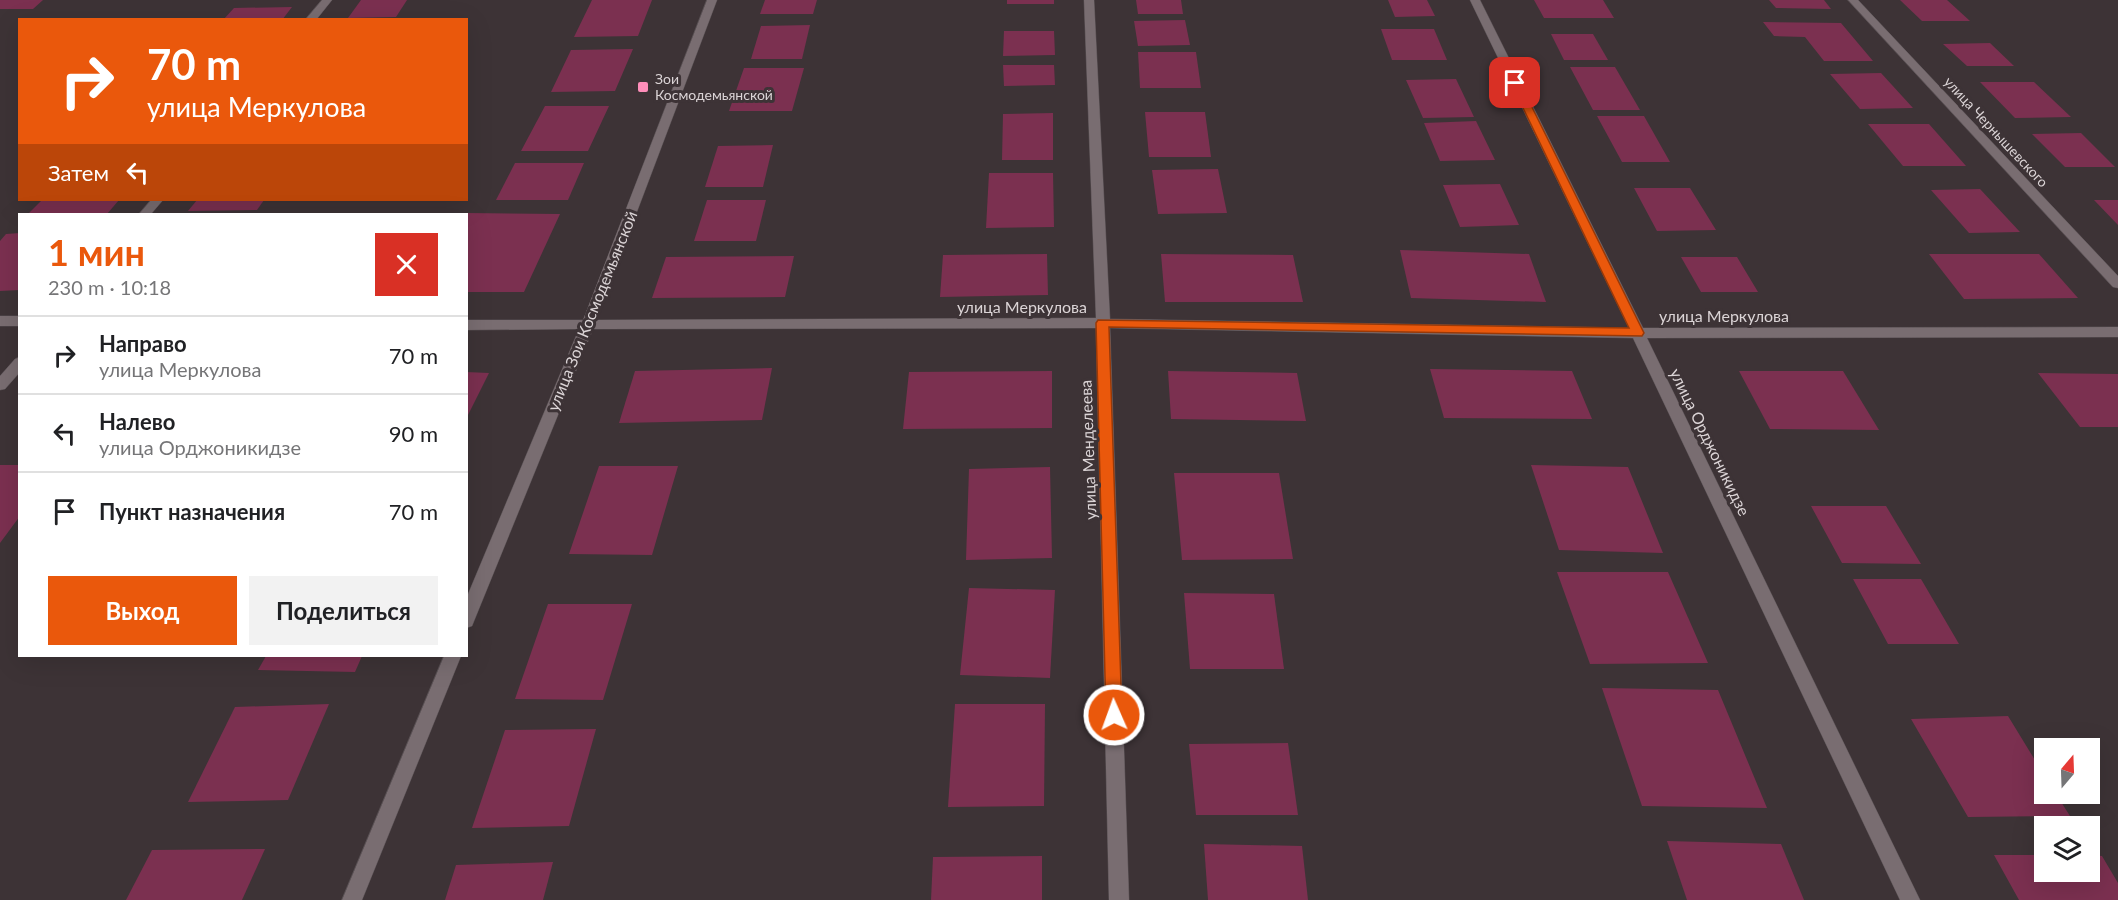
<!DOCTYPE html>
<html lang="ru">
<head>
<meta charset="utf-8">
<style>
  body { margin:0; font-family:Lato,sans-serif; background:#f2f2f2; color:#202124; height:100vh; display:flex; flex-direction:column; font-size:22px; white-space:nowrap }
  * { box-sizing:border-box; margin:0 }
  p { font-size:20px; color:#757577 }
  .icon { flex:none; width:33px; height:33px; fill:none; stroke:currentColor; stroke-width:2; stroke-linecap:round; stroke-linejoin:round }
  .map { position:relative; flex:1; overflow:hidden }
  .side { position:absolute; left:18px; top:213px; width:450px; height:444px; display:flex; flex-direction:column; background:#fff; border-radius:0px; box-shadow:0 6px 24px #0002 }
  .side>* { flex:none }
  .banner { position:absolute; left:18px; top:18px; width:450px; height:183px; border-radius:0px; box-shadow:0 6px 24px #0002; background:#ea580c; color:#fff; overflow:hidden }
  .needle { width:39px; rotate:19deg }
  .buttons { position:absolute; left:2034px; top:738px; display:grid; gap:12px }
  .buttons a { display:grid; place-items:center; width:66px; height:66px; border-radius:0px; background:#fff; box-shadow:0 6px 24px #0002; font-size:30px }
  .pin { position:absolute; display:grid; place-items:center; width:51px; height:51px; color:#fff; margin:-26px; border-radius:12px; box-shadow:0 3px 9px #0006 }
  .me { position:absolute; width:66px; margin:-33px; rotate:358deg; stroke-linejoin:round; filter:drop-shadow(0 0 4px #0008) }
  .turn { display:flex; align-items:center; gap:21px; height:126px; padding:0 30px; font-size:27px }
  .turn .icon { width:78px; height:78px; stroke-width:2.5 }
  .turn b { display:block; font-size:42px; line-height:51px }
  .then { display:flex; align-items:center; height:57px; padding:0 30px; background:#0003; gap:12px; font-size:22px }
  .round { display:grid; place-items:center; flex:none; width:63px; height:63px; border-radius:0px; background:#f2f2f2 }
  .headline { display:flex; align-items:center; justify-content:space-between; height:102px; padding:0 30px }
  h1 { font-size:36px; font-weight:700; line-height:45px; color:#ea580c }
  .cta { display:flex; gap:12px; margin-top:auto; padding:12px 30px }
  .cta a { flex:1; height:69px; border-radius:0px; background:#ea580c; color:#fff; font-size:24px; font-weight:700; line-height:69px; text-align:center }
  .cta a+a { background:#f2f2f2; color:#202124 }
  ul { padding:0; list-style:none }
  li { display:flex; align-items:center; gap:18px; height:78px; padding:0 30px; border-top:2px solid #e0e0e0 }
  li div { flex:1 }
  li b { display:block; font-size:22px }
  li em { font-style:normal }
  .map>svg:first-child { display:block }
</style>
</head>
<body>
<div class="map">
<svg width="2118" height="900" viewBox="0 0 2118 900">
  <rect width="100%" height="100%" fill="#3d3336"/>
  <g fill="#7b3050">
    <polygon points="0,0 43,0 33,9 0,9"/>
    <polygon points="361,0 407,0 396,17 348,18"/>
    <polygon points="592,0 652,0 638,36 574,37"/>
    <polygon points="765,0 817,0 813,14 760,14"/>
    <rect x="1007" y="0" width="47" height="4"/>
    <polygon points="1136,0 1181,0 1183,14 1138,14"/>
    <polygon points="1388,0 1427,0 1435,16 1395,17"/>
    <polygon points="1534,0 1603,0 1614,18 1544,18"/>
    <polygon points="1769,0 1824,0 1831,9 1776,8"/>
    <polygon points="1900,0 1947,0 1970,21 1922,21"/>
    <polygon points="292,7 282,20 223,20 234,8"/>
    <polygon points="1185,20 1190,45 1138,46 1134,21"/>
    <polygon points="1763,22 1841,23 1873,61 1824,61 1805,37 1774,36"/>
    <polygon points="810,25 802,59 751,59 761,26"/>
    <polygon points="1381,29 1434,29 1447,60 1392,60"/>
    <polygon points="1004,31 1054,31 1055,55 1003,56"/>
    <polygon points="1551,34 1593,34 1608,60 1564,60"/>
    <polygon points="1990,43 2014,66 1967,66 1943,44"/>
    <polygon points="633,49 615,91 551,92 571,50"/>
    <polygon points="1138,52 1196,52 1201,88 1140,88"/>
    <polygon points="1003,65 1054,65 1055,85 1004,86"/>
    <polygon points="1570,67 1615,67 1640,110 1593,110"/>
    <polygon points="744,68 804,68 792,111 729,111"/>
    <polygon points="1881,73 1913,108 1860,109 1830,74"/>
    <polygon points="1456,79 1474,117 1423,118 1406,80"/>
    <polygon points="1980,82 2034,82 2071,117 2015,118"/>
    <polygon points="545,106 609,106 588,151 521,151"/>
    <polygon points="1145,112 1205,112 1211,157 1149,157"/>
    <polygon points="1053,113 1053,160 1002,160 1003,114"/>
    <polygon points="1597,116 1644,116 1670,162 1622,162"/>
    <polygon points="1476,121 1495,160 1440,161 1424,123"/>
    <polygon points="1868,124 1929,124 1966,166 1903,166"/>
    <polygon points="2081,133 2115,167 2065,167 2032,134"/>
    <polygon points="773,145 763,187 705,187 718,146"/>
    <polygon points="515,163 584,163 568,200 496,200"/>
    <polygon points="1218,169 1227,213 1158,214 1152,170"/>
    <polygon points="989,173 1053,173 1054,227 986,228"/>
    <polygon points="1500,184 1519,225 1460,227 1443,185"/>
    <polygon points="1634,188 1690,188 1716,230 1657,231"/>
    <polygon points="1980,189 2020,232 1969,233 1931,190"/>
    <polygon points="42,200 119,200 107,214 28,214"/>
    <polygon points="197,200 264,200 257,210 188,211"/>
    <polygon points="707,200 766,200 756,241 694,241"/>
    <polygon points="2094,200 2118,200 2118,225"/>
    <polygon points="467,213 560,214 524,292 466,292"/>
    <polygon points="20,233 20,290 0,291 0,241 6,234"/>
    <polygon points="1400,250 1529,254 1546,302 1411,298"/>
    <polygon points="1047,254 1048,295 940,297 943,255"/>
    <polygon points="1161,254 1293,255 1303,302 1165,302"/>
    <polygon points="1929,254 2039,254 2078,298 1964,299"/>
    <polygon points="794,256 785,297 652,298 666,257"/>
    <polygon points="1681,257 1737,257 1758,292 1701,292"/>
    <polygon points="772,368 762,420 619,423 635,371"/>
    <polygon points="1430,369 1572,371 1592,419 1444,418"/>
    <polygon points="1052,371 1052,428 903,429 909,372"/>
    <polygon points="1168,371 1297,373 1306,421 1171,419"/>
    <polygon points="1739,371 1843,371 1879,430 1770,429"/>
    <polygon points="466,372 489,373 466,419"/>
    <polygon points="2038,373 2118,374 2118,427 2080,427"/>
    <polygon points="0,465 20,465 20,516 0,543"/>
    <polygon points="1531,465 1628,467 1663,553 1559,550"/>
    <polygon points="599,466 678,466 652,555 569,554"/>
    <polygon points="1050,467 1052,558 966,560 969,469"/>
    <polygon points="1174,473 1279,473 1293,559 1182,560"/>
    <polygon points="1811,506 1886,506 1921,564 1842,563"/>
    <polygon points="1557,572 1668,572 1708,663 1590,664"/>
    <polygon points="1853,579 1921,579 1959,644 1888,644"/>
    <polygon points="969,588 1055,590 1050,678 960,675"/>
    <polygon points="1184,593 1274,594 1284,669 1190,669"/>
    <polygon points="548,604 632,604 603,700 515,699"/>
    <polygon points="266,656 362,656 355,672 258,670"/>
    <polygon points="1602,688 1718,690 1767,808 1642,806"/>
    <polygon points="329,704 288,800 188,802 235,707"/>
    <polygon points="955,704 1045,704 1044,806 948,807"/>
    <polygon points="2008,716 2044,775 2044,794 2056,794 2070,816 1968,817 1911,719"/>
    <polygon points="596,729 569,826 472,828 505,730"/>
    <polygon points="1288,743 1298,815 1196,815 1189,744"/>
    <polygon points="1667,841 1781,844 1804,900 1687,900"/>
    <polygon points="1204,844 1302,846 1308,900 1208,900"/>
    <polygon points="265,849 242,900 126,900 152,850"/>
    <polygon points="1994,855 2044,855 2044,872 2090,872 2090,855 2102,856 2118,883 2118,900 2019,900"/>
    <polygon points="1042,856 1042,900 931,900 933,857"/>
    <polygon points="553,862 543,900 445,900 456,865"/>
  </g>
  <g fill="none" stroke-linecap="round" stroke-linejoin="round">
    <defs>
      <g id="minor">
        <polygon points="322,0 332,0 316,20 305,20"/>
        <polygon points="707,0 717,0 596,320 1096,318 1084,0 1094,0 1110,319 1629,328 1470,0 1480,0 1643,328 2118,327 2118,337 1647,338 1920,900 1900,900 1633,338 1110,328 1129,900 1109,900 1096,328 593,329 474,621 472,626 466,628 466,599 579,329 466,330 466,320 583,320"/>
        <polygon points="1848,0 1858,0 2118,276 2118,288 2113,287"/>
        <polygon points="151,200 163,200 151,214 139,214"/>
        <rect x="0" y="316" width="20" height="10"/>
        <polygon points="20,357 20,372 5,389 0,390 0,376 15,359"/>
        <polygon points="444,656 461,656 362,900 342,900"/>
      </g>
    </defs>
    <use href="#minor" stroke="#574f52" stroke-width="1"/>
    <use href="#minor" fill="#796d71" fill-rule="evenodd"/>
  </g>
  <polygon fill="#ea580c" stroke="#983908" stroke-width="1.5" points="1515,80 1520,83 1644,333 1642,336 1109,327 1122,715 1120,721 1114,723 1108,721 1106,715 1096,323 1098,320 1629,328 1511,83"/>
  <rect fill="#ff8eba" stroke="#3d3336" stroke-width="2" x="637" y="81" width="12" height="12" rx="3"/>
  <g text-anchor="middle" stroke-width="6" stroke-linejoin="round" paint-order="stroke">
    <g font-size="14" fill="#dbd4d6" stroke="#3d3336" text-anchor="start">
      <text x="655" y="84">Зои<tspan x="655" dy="16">Космодемьянской</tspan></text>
    </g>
    <g font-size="14" fill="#dbd4d6" stroke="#3d3336">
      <text transform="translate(1996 132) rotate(47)" y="5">улица Чернышевского</text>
    </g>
    <g font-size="16" fill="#dbd4d6" stroke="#3d3336">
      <text x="1022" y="313">улица Меркулова</text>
      <text transform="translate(592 311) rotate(-68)" y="6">улица Зои Космодемьянской</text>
      <text x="1724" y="322">улица Меркулова</text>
      <text transform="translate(1710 442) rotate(64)" y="6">улица Орджоникидзе</text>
      <text transform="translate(1088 450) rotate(-92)" y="6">улица Менделеева</text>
    </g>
  </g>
</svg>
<div class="buttons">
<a><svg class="needle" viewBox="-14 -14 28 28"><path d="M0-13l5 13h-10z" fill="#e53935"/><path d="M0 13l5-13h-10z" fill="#757577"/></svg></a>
<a><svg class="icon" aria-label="layers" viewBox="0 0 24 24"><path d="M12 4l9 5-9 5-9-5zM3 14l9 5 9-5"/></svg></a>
</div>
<div class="pin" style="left:1515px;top:83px;background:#d93025"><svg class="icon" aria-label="arrive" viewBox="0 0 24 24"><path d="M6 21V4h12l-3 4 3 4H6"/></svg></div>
<svg class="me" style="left:1114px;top:715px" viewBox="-20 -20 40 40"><circle r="17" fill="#ea580c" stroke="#fff" stroke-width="3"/><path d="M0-11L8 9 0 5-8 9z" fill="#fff"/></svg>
<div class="banner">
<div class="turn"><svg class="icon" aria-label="right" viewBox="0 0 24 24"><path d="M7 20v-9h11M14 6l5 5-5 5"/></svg><div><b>70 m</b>улица Меркулова</div></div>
<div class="then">Затем<svg class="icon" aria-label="left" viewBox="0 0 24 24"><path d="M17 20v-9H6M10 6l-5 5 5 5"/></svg></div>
</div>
<section class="side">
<div class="headline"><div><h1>1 мин</h1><p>230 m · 10:18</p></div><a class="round" style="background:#d93025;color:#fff"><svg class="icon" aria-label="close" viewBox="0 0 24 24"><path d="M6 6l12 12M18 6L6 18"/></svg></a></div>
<ul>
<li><svg class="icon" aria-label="right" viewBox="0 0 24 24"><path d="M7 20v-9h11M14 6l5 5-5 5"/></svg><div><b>Направо</b><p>улица Меркулова</p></div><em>70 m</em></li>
<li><svg class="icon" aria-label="left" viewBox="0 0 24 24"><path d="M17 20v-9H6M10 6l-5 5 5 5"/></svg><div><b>Налево</b><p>улица Орджоникидзе</p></div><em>90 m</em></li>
<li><svg class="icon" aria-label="arrive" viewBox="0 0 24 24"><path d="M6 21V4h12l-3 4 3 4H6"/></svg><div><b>Пункт назначения</b></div><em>70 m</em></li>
</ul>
<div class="cta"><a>Выход</a><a>Поделиться</a></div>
</section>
</div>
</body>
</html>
